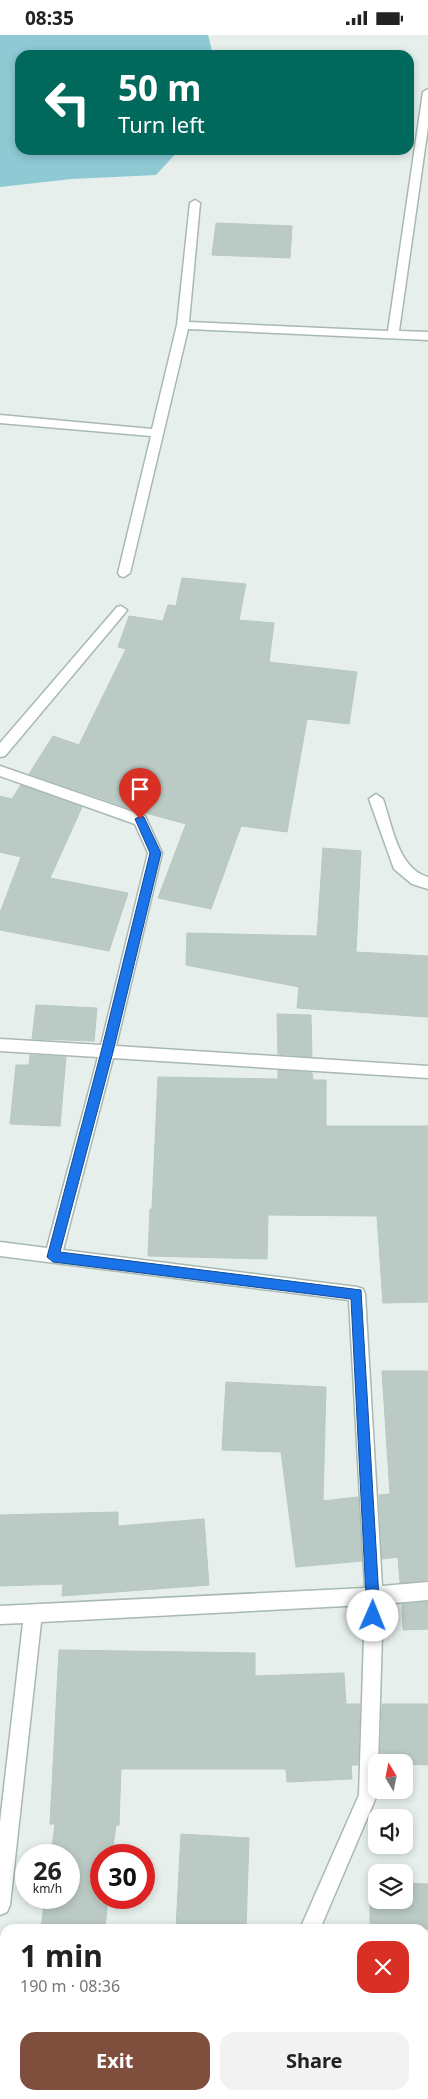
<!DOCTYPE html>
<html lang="en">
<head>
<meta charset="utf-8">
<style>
  body { margin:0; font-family:"Noto Sans",sans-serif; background:#f2f2f2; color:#222; height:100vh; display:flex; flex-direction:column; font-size:19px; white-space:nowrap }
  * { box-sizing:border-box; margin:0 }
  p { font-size:16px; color:#767676 }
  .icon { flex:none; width:28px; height:28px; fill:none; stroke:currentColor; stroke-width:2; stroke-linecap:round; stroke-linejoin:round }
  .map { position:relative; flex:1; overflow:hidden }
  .details { position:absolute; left:0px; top:1889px; width:429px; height:176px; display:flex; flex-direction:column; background:#fff; border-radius:15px 15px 0 0; box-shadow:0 2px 8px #0003 }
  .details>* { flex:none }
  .guide { position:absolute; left:15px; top:15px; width:399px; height:105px; border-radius:15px; box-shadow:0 2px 8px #0003; background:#00695c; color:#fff; overflow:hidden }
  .needle { width:32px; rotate:350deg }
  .tools { position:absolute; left:368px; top:1719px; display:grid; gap:10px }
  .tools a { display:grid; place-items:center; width:45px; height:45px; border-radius:10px; background:#fff; box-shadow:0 2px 8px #0003; font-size:25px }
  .speed { position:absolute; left:15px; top:1809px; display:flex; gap:10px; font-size:25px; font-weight:700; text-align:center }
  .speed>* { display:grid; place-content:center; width:65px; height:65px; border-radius:50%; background:#fff; box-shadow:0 2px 8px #0003; line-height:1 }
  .speed small { font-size:12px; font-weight:400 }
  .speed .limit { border:8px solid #d22; background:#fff; color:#111 }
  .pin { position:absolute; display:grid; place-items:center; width:42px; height:42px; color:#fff; margin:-51px -21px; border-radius:50% 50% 50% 0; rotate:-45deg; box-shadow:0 0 5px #0007 }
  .pin .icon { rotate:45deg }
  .me { position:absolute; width:55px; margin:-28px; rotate:1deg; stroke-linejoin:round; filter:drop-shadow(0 0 4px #0008) }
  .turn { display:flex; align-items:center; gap:18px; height:105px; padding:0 20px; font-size:22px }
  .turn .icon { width:65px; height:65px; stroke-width:2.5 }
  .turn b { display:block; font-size:35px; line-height:42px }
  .round { display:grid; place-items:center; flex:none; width:52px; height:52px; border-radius:15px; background:#f2f2f2 }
  .summary { display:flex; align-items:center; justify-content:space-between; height:85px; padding:0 20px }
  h1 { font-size:30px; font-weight:700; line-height:38px }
  .primary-button { display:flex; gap:10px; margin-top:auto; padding:10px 20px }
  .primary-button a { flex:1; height:58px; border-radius:15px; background:#804e3d; color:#fff; font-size:20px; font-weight:700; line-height:58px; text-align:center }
  .primary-button a+a { background:#f2f2f2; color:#222 }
  .status { display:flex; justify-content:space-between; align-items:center; height:35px; padding:0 25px; background:#fff; direction:ltr }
  .status svg { height:14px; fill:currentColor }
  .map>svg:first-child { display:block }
</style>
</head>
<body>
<div class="status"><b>08:35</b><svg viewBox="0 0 49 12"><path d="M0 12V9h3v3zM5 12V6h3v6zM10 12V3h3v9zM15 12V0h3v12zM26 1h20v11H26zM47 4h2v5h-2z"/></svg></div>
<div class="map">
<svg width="428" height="2064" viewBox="0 0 428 2064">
  <rect width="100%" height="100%" fill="#e6efeb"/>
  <polygon fill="#8ec9d4" points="0,0 208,0 213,20 20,20 20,115 179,115 156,140 72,144 0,152"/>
  <g fill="#bbcac4" stroke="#b8c9c2">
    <polygon points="216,188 292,191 290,223 212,220"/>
    <polygon points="182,543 246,549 239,585 274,588 269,627 357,637 349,689 307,684 287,797 241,791 211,874 158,863 186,789 135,775 29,739 53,701 79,710 126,614 118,612 129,581 163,586 168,570 176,571"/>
    <polygon points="21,750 82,772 50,843 128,858 109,916 0,895 0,878 21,822 0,817 0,761 12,764"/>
    <polygon points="323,813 361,816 356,917 428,921 428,982 297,973 299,952 186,930 187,898 317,901"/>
    <polygon points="36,970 97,973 94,1006 32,1004"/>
    <polygon points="277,979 311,980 312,1022 278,1019"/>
    <polygon points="30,1020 66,1022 60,1091 10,1089 16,1030 29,1030"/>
    <polygon points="278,1035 312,1038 313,1045 326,1045 326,1091 428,1091 428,1267 383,1268 377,1181 268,1180 267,1224 148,1221 150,1174 152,1174 158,1042 278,1044"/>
    <polygon points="382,1336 428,1336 428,1545 400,1548 398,1522 382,1524 379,1460 390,1459"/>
    <polygon points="226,1347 326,1352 323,1466 358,1462 362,1526 296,1532 281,1417 222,1415"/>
    <polygon points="118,1477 118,1491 204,1484 209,1550 62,1561 63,1549 0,1551 0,1480"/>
    <polygon points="428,1567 428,1594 403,1595 402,1569"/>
    <polygon points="59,1615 255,1618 255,1641 344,1638 346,1669 360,1669 358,1730 351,1730 352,1744 287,1747 286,1734 121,1734 119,1790 116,1790 112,1820 101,1820 101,1862 108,1862 105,1894 41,1894 45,1862 69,1862 69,1820 51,1820 55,1789 50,1789"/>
    <polygon points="382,1669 428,1669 428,1730 380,1728"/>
    <polygon points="181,1799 249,1803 246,1894 176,1894"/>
    <polygon points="370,1847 376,1847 376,1865 404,1865 404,1848 428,1849 428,1894 370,1894"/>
  </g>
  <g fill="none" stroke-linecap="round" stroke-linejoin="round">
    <defs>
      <g id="minor">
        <polygon points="428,54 428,92 399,296 428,297 428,305 188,294 130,538 124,542 120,541 118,538 151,401 0,388 0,380 152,394 177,290 190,168 195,165 200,168 189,287 388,296 423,57"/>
        <polygon points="121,571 127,575 125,578 5,721 0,722 0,708 117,572"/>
        <polygon points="0,731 145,781 162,818 116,1011 428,1031 428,1043 113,1023 63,1215 357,1252 363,1254 365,1259 382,1551 428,1547 428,1565 383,1569 378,1728 376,1728 377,1760 320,1894 300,1894 359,1760 365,1570 41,1587 10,1870 7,1877 0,1880 0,1787 23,1588 0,1589 0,1571 365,1553 349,1265 0,1221 0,1207 47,1213 98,1022 0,1016 0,1004 101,1010 148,818 135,789 0,741"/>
        <path d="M 376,759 L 383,764 C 392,790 398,834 428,842 L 428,854 L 412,849 L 394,834 L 369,764 Z"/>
        <rect x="424" y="1908" width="4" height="20"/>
        <polygon points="0,1963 5,1964 5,1984 0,1983"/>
        <rect x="256" y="2060" width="20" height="4"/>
      </g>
    </defs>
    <use href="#minor" stroke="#a8b8b2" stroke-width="3"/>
    <use href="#minor" fill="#fff" fill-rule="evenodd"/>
  </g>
  <polygon fill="#1a73e8" stroke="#114b97" points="140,781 144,782 161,818 113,1017 60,1217 361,1255 380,1581 378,1586 373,1588 369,1586 367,1581 351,1264 53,1227 47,1222 101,1017 150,818 135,784"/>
</svg>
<div class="tools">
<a><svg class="needle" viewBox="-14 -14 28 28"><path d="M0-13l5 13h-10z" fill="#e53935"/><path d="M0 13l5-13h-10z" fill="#767676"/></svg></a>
<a><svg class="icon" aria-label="sound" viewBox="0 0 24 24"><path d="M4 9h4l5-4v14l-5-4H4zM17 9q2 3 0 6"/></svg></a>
<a><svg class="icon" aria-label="layers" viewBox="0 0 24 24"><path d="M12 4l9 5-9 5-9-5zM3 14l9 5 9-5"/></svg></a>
</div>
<div class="speed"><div>26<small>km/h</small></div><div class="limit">30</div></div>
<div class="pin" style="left:140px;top:784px;background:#d93025"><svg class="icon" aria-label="arrive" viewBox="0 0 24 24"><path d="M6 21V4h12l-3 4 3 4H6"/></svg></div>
<svg class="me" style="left:373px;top:1581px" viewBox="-20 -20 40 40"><circle r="19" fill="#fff"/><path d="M0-13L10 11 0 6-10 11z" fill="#1a73e8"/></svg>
<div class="guide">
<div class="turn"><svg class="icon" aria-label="left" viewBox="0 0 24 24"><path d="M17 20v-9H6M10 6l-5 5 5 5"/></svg><div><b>50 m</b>Turn left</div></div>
</div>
<section class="details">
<div class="summary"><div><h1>1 min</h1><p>190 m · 08:36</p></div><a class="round" style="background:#d93025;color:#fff"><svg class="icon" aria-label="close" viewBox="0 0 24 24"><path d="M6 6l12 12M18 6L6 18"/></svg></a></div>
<div class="primary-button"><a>Exit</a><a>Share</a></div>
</section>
</div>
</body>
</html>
